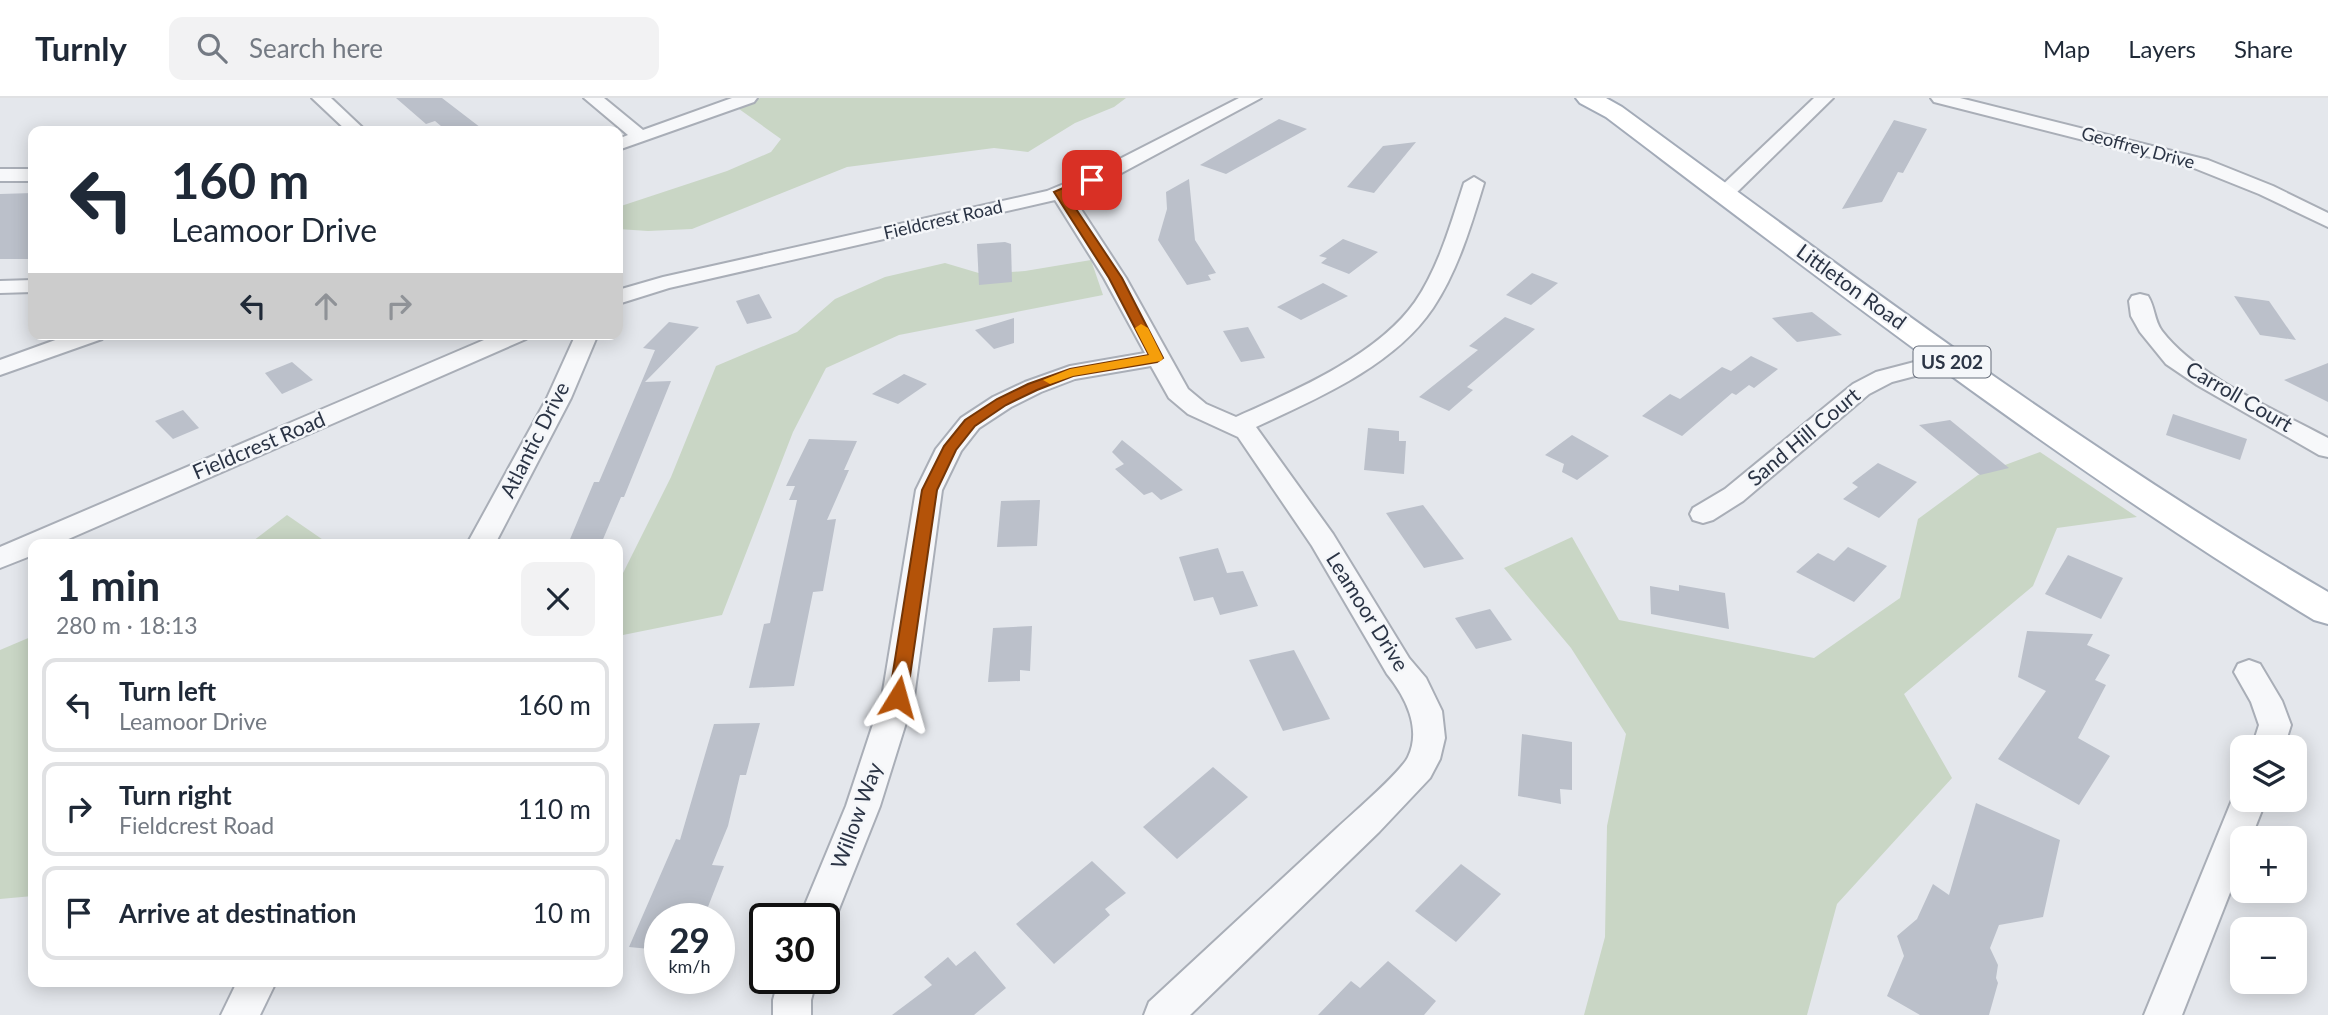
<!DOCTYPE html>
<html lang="en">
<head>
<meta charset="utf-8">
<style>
  body { margin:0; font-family:Lato,sans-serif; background:#f2f2f3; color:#1f2937; height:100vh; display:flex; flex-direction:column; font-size:26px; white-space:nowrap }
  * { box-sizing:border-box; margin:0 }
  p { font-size:23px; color:#747a83 }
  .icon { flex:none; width:38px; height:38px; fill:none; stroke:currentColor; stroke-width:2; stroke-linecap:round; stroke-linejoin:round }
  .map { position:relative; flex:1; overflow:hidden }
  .details { position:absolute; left:28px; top:441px; width:595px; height:448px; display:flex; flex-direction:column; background:#fff; border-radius:14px; box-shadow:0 4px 18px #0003 }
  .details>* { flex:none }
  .banner { position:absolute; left:28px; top:28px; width:595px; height:214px; border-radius:14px; box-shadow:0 4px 18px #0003; background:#fff; color:#1f2937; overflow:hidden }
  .controls { position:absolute; left:2230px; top:637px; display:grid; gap:14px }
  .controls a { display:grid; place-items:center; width:77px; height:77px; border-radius:14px; background:#fff; box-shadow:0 4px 18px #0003; font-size:35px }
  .speed { position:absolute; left:644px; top:805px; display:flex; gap:14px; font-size:35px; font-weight:700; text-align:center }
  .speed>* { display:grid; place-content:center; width:91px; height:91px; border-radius:50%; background:#fff; box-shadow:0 4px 18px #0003; line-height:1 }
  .speed small { font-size:18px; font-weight:400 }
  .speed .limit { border:4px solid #111; border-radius:10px; background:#fff; color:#111 }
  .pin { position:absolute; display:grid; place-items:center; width:60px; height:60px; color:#fff; margin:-30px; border-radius:14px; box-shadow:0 4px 10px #0006 }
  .me { position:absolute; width:77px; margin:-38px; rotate:8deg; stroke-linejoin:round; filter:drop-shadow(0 0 5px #0008) }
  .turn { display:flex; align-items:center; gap:24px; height:147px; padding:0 28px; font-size:32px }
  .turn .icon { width:91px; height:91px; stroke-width:2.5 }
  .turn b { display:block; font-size:49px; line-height:60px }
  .lanes { display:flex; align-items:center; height:66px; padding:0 28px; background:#0003; justify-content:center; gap:35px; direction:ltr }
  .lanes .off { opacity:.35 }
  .round { display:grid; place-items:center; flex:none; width:74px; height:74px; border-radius:14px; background:#f2f2f3 }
  .head { display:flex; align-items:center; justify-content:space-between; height:119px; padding:0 28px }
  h1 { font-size:42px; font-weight:700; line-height:52px }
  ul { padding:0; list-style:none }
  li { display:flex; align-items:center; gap:21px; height:94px; margin:0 14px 10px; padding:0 14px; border:4px solid #e0e1e3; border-radius:14px }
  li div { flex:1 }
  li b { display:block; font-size:26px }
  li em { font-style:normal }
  header { display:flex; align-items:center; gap:42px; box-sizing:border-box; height:98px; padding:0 35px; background:#fff; border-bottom:2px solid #e0e1e3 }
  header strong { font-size:33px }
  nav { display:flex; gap:38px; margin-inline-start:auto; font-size:24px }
  .search { width:490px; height:63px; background:#f2f2f3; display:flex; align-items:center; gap:18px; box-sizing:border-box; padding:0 24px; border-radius:14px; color:#747a83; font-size:26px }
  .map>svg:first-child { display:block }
</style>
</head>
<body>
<header>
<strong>Turnly</strong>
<div class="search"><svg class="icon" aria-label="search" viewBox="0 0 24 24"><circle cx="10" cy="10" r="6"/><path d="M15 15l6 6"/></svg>Search here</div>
<nav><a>Map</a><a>Layers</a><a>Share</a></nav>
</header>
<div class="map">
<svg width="2328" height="917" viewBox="0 0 2328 917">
  <rect width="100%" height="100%" fill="#e4e7ec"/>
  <g fill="#c9d6c5">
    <polygon points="760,0 1126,0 1114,9 1075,25 1028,54 994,50 847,69 692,131 648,133 618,131 618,109 727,73 771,54 781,41 739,11"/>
    <polygon points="1091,162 1103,197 899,237 826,270 793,334 722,517 618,538 618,485 671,379 716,268 797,234 835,201 885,179 945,165 982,176 1025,173"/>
    <polygon points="2040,354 2137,419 2057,430 2033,488 1904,596 1952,680 1837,806 1807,917 1584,917 1605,839 1607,728 1626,636 1571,550 1504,470 1572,439 1619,522 1814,560 1900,500 1918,421 1978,377"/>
    <polygon points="287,417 329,446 249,446"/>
    <polygon points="33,538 33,798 0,801 0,552"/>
  </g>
  <g fill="#bbc0ca">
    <polygon points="396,0 442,0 485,33 447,33 435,23 426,26"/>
    <polygon points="1279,21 1307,31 1226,76 1200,67"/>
    <polygon points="1894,22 1927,31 1903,75 1898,74 1882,104 1842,111"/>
    <polygon points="1416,44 1374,95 1347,89 1383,48"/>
    <polygon points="1189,81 1195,142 1216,175 1208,177 1211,182 1187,187 1158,142 1167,111 1166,94"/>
    <polygon points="33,95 33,161 0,161 0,96"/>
    <polygon points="1343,141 1378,154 1349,176 1321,165 1327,160 1319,158"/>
    <polygon points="1005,144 1011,146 1012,184 979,187 977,146"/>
    <polygon points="1532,175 1558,185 1531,207 1506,197"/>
    <polygon points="1323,185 1348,198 1301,222 1277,209"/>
    <polygon points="759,196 772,220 747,226 736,203"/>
    <polygon points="2234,198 2269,203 2296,242 2260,237"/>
    <polygon points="1812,214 1842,237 1797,244 1772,220"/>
    <polygon points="1505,219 1535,231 1467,289 1473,292 1449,313 1419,299 1478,252 1469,248"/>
    <polygon points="1014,220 1014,245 994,251 975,232"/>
    <polygon points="669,224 699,229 645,284 671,283 624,399 621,399 601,446 568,446 594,384 599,384 655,252 643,250"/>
    <polygon points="1248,229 1265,260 1241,264 1223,233"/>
    <polygon points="1751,258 1778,271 1754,290 1749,287 1736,297 1732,295 1682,338 1642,318 1670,296 1680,301 1722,269 1731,273"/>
    <polygon points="292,264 313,282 282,296 265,275"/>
    <polygon points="2328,265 2328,304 2284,282 2308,273"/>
    <polygon points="904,276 927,286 898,306 872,296"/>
    <polygon points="183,312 199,330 173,341 155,323"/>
    <polygon points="2173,316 2247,341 2240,362 2166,337"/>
    <polygon points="1950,322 2009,370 1980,377 1919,327"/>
    <polygon points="1368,330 1399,333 1399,343 1406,343 1404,376 1364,372"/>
    <polygon points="1572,337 1609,358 1577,382 1562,374 1564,366 1545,357"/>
    <polygon points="809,341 857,343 844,372 849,372 827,422 836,421 823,493 813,494 794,588 749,590 764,526 770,525 797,402 789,402 795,388 786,388"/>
    <polygon points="1122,342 1142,358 1183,392 1161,402 1152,394 1144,397 1115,371 1124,366 1112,354"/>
    <polygon points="1878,365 1917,384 1879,420 1843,401 1858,389 1852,385"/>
    <polygon points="1040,402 1037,448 997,449 1001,403"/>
    <polygon points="1423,407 1464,461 1424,470 1386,415"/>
    <polygon points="1848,449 1887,468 1854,504 1796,474 1818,455 1834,463"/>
    <polygon points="1218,450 1227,475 1243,473 1258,508 1220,517 1213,499 1194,503 1179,459"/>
    <polygon points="2068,457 2123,480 2101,521 2045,496"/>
    <polygon points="1679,487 1725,495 1729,531 1651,516 1650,488 1679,493"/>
    <polygon points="1490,511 1512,542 1476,551 1455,520"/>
    <polygon points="1032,528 1030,573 1020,572 1020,583 988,584 993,530"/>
    <polygon points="2027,533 2093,536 2087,547 2110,557 2095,582 2106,587 2078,640 2110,658 2079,707 1998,661 2046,593 2018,579"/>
    <polygon points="1294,552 1330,621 1283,633 1249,562"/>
    <polygon points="760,625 746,677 740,677 728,728 712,767 724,768 704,819 660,821 660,852 629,849 676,741 680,742 714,626"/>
    <polygon points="1522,636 1572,644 1572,692 1560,691 1561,706 1518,698"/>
    <polygon points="1213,669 1248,699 1177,761 1143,729"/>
    <polygon points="1976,705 2060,742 2043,819 1999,827 1990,850 1998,867 1996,880 1998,885 1989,917 1920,917 1887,898 1904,858 1897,838 1917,821 1933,786 1949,797"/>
    <polygon points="1092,763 1126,795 1105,811 1110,817 1054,866 1016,826"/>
    <polygon points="1461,766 1501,796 1456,844 1415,813"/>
    <polygon points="975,853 1006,890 974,917 892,917 932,887 924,879 948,859 956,868"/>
    <polygon points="1388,863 1436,903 1424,917 1318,917 1351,883 1360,890"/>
  </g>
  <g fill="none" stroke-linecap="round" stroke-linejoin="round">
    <defs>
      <g id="minor">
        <polygon points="312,0 331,0 366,33 347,33"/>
        <polygon points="584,0 604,0 643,32 732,0 757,0 754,4 618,52 618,41 628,37"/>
        <path d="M 1239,0 L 1261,0 L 1114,79 L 1071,96 L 1126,180 L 1188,291 L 1206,306 L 1236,319 C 1294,293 1377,258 1415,204 C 1439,169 1451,125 1464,85 L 1474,79 L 1484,85 C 1471,128 1458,172 1433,210 C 1394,268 1318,300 1256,329 L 1333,436 L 1409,560 L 1426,580 L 1442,613 L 1445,640 L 1440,661 L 1430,680 L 1379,734 L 1190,917 L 1144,917 L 1149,904 C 1212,846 1274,788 1337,730 C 1351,717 1401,674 1408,659 C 1422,630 1405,598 1387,576 L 1312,448 L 1238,339 L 1188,316 L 1169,300 L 1151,268 L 1075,281 L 1041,294 L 1011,309 L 979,330 L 961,353 L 942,392 L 914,599 L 880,708 L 835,821 L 830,833 L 824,835 L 824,821 L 799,821 L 846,708 L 882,599 L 916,392 L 936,351 L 961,320 L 993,299 L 1025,284 L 1070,268 L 1145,255 L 1104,180 L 1055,102 L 669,190 L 618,206 L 618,192 L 663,179 L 1047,93 L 1100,71 Z"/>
        <polygon points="1814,0 1833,0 1731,100 1717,100 1714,96 1717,92"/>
        <polygon points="1931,0 1960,0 2208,62 2273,88 2328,115 2328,129 2259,96 2194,70 1934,4"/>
        <rect x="0" y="71" width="33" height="12"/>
        <polygon points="33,182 33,194 0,195 0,183"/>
        <path d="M 2140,196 L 2148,198 C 2155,209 2154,222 2162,233 C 2197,279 2276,312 2328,340 L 2328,359 L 2319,357 L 2197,287 L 2166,266 L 2140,234 L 2131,218 L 2129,203 L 2132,198 Z"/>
        <polygon points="72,236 105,236 102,241 0,277 0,262"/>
        <polygon points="498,236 529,236 526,241 57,446 33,446 33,457 0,470 0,449"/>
        <polygon points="576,236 598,236 571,300 495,446 467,446 547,300"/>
        <polygon points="1949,255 1957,257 1961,262 1957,267 1892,284 1869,296 1743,403 1713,422 1703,425 1693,422 1690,416 1693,410 1725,391 1853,286 1876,274"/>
        <polygon points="2249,562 2260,566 2282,603 2291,627 2284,649 2252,649 2259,627 2251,604 2234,574 2238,566"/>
        <polygon points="2242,691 2242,702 2266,702 2251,740 2242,740 2242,764 2182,917 2144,917 2232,702 2237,692"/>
        <polygon points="779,880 817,880 811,902 811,917 773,917 773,902"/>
        <polygon points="237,884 276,884 260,917 221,917"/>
      </g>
      <path id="primary" d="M 1576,0 L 1606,0 L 1622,9 C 1853,178 2081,350 2328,494 L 2328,526 L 2314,522 C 2066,371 1837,194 1606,19 L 1580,5 Z"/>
    </defs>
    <use href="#minor" stroke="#a9aeb7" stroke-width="4"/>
    <use href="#primary" stroke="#a3abb8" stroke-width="4"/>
    <use href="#minor" fill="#f7f8fa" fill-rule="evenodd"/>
    <use href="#primary" fill="#fff" fill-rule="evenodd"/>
  </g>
  <polygon fill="#b45309" stroke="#753606" stroke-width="2" points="1088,79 1098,82 1066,96 1122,180 1163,260 1157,264 1073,278 1037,292 1006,307 975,328 956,352 937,392 907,599 904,604 892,604 889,599 922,392 944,348 965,322 997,301 1028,286 1070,271 1149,257 1109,180 1054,94"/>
  <polygon fill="#f59e0b" points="1141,226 1148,230 1163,260 1161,263 1073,278 1050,286 1043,282 1070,271 1149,257 1135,230"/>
  <g text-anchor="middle" stroke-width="5" stroke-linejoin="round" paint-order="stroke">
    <g font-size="18" fill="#2b3445" stroke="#f4f6f9">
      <text transform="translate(2138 50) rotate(15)" y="6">Geoffrey Drive</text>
      <text transform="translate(943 122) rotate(-13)" y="6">Fieldcrest Road</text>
    </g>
    <rect fill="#f4f6f9" stroke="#676e7b" stroke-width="2" x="1913.5" y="248.5" width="77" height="31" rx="5"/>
    <g font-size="19" font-weight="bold" fill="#2b3445">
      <text x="1952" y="271">US 202</text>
    </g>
    <g font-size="21" fill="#2b3445" stroke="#f4f6f9">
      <text transform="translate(1851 189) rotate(36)" y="7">Littleton Road</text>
      <text transform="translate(2239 299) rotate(30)" y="7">Carroll Court</text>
      <text transform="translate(1804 339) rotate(-40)" y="7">Sand Hill Court</text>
      <text transform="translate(535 342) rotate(-63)" y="7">Atlantic Drive</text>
      <text transform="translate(259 348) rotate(-23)" y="7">Fieldcrest Road</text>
      <text transform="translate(1367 514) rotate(58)" y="7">Leamoor Drive</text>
      <text transform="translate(857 718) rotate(-70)" y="7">Willow Way</text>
    </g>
  </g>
</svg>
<div class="controls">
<a><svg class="icon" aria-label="layers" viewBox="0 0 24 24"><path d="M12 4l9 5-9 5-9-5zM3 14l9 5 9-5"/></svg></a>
<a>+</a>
<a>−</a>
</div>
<div class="speed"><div>29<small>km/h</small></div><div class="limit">30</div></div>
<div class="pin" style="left:1092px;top:82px;background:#d93025"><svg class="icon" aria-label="arrive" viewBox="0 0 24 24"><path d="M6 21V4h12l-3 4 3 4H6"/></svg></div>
<svg class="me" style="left:898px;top:599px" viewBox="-20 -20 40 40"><path d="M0-17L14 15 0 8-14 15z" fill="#b45309" stroke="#fff" stroke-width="4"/></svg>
<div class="banner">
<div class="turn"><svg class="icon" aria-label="left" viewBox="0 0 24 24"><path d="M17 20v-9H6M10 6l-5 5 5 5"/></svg><div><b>160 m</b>Leamoor Drive</div></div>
<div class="lanes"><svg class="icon" aria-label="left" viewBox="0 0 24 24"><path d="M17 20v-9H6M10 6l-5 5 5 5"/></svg><svg class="icon off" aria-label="ahead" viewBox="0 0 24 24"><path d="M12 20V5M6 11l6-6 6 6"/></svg><svg class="icon off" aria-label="right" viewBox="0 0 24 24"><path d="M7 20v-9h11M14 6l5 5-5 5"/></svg></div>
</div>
<section class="details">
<div class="head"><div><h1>1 min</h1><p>280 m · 18:13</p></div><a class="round"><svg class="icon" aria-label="close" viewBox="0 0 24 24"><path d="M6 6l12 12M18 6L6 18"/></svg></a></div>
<ul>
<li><svg class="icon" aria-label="left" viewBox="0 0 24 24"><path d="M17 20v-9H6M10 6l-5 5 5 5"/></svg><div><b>Turn left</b><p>Leamoor Drive</p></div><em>160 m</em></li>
<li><svg class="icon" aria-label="right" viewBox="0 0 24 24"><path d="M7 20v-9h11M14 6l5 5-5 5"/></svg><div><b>Turn right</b><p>Fieldcrest Road</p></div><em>110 m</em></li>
<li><svg class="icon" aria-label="arrive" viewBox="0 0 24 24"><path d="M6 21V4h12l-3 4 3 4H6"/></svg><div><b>Arrive at destination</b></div><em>10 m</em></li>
</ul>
</section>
</div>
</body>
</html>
